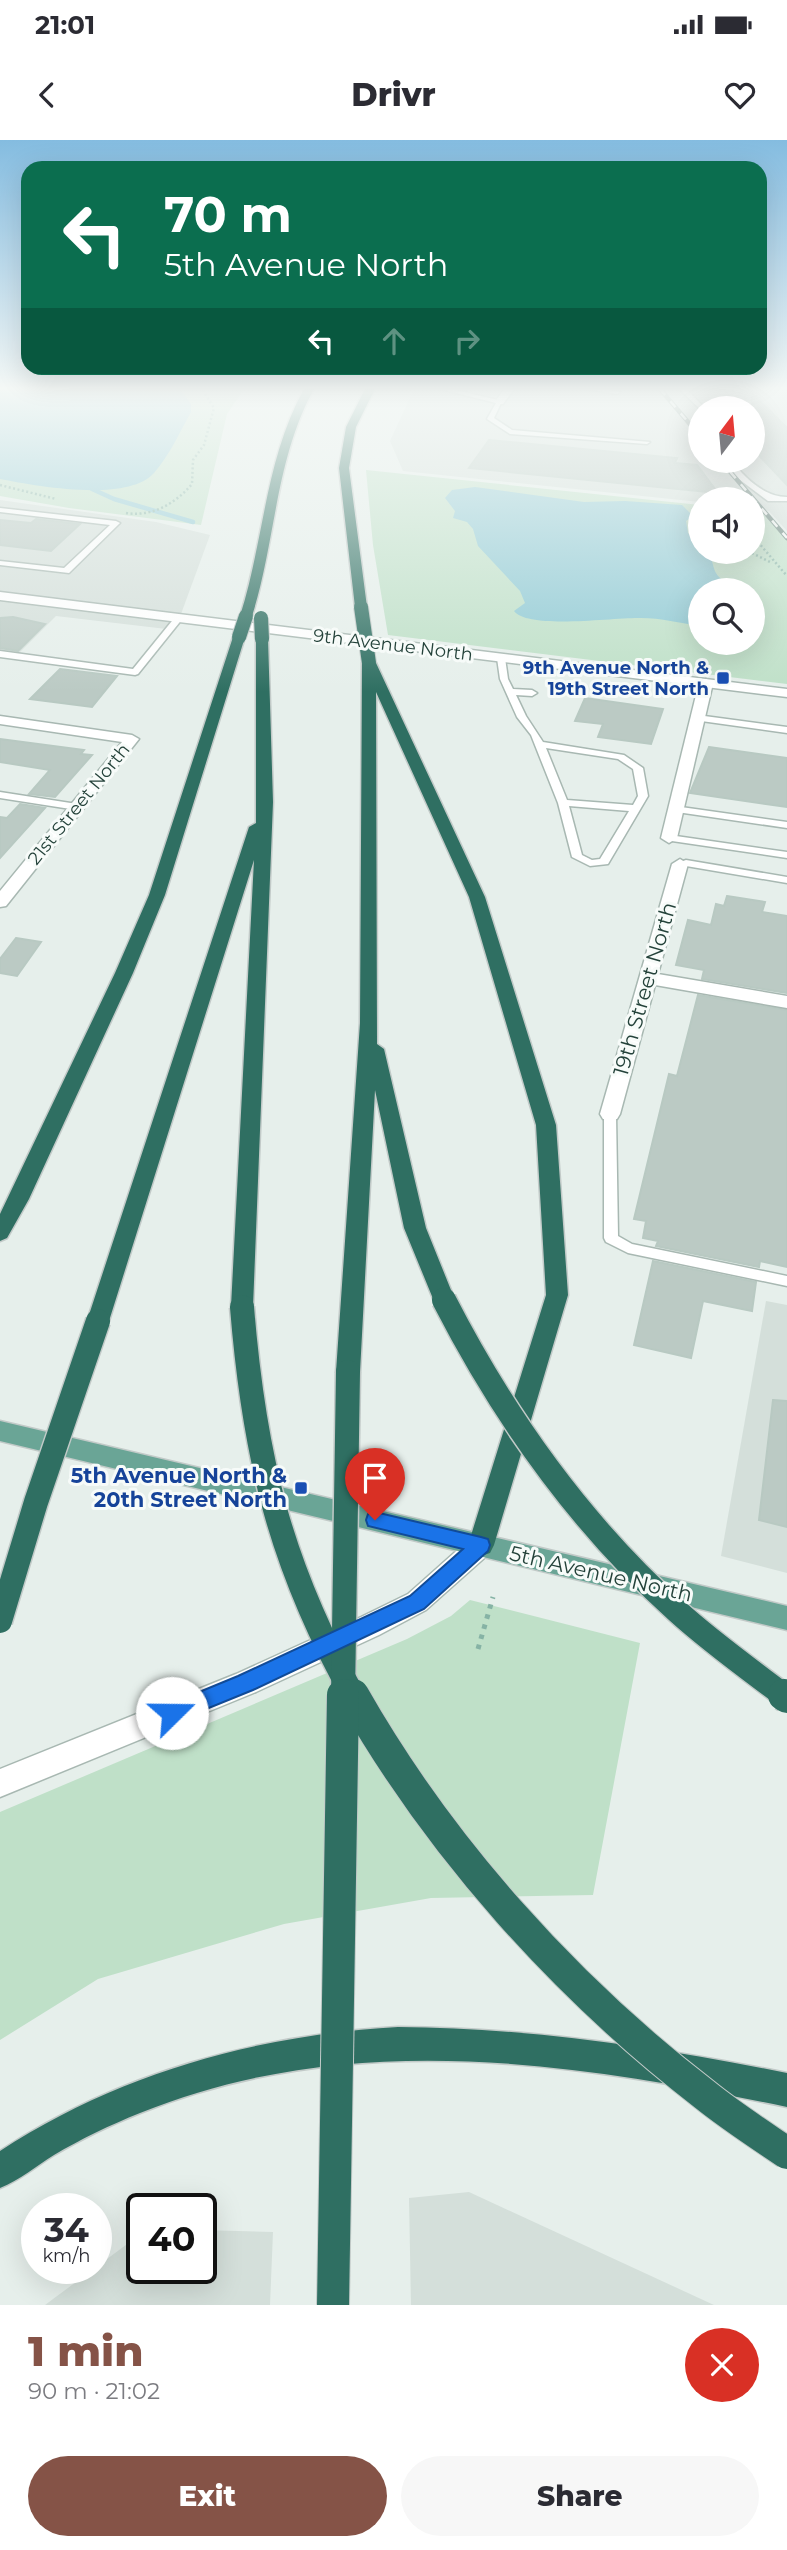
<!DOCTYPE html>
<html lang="en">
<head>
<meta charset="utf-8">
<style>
  body { margin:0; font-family:Montserrat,sans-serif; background:#f7f7f7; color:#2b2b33; height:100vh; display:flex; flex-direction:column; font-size:26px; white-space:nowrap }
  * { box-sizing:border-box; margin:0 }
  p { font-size:23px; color:#7c7c81 }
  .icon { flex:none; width:38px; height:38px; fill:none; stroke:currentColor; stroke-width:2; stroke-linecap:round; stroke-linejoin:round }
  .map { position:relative; height:2165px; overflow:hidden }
  .details { display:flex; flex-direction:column; background:#fff; flex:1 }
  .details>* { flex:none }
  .top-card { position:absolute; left:21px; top:21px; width:746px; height:214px; border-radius:21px; box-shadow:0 7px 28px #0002; background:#0b6e4f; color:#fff; overflow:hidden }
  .needle { width:46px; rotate:16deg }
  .tools { position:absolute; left:688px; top:256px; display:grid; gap:14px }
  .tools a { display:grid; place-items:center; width:77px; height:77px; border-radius:50%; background:#fff; box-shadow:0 7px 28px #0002; font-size:35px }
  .speed { position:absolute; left:21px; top:2053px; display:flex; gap:14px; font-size:35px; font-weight:700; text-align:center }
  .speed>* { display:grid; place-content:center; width:91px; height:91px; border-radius:50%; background:#fff; box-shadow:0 7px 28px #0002; line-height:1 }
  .speed small { font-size:18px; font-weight:400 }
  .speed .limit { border:4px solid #111; border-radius:10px; background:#fff; color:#111 }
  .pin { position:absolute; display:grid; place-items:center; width:60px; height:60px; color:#fff; margin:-72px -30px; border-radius:50% 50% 50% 0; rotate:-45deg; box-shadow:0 0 7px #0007 }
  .pin .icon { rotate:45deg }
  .me { position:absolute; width:77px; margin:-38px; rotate:68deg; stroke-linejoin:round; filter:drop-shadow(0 0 5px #0008) }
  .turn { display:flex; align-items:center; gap:24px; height:147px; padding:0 28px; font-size:32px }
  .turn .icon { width:91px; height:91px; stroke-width:2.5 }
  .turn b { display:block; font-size:49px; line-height:60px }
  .lanes { display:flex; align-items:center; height:66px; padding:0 28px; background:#0003; justify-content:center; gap:35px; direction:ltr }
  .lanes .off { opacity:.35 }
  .round { display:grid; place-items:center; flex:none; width:74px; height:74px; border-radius:37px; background:#f7f7f7 }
  .headline { display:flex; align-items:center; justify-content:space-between; height:119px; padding:0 28px }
  h1 { font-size:42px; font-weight:800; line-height:52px; color:#855347 }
  .cta { display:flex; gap:14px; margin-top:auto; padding:14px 28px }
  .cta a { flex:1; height:80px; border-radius:42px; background:#855347; color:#fff; font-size:28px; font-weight:800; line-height:80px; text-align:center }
  .cta a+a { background:#f7f7f7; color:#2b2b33 }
  .status { display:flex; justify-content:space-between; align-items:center; height:49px; padding:0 35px; background:#fff; direction:ltr }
  .status svg { height:19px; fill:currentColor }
  header { display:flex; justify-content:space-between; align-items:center; height:91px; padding:0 28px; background:#fff; font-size:32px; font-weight:800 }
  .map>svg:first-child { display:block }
</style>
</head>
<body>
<div class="status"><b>21:01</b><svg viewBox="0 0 49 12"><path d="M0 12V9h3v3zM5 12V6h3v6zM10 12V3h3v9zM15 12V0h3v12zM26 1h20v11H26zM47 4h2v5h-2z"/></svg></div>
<header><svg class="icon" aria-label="back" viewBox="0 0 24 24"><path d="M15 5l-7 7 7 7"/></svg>Drivr<svg class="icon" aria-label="heart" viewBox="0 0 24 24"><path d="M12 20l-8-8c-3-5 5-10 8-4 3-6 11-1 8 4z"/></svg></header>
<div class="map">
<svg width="787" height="2165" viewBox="0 0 787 2165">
  <rect width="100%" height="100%" fill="#e6efeb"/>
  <g fill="#d4dfda" fill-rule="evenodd">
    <path d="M 414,249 L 503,249 L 493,263 L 504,264 L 516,249 L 787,249 L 787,391 L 769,371 L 753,368 L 752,359 L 700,359 L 700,362 L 403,331 L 390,301 ZM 700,268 L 752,268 L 752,320 L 700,320 Z"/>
    <polygon points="0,360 156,382 210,395 181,474 0,452"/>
    <polygon points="0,460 178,482 175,490 56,476 15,517 0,515"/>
    <polygon points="766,1161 787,1165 787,1433 721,1416"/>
    <polygon points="469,2052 714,2165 411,2165 409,2058"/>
    <polygon points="201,2090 273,2092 270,2165 45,2165 142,2093 142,2128 201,2128"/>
  </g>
  <g fill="#bfe0c8" fill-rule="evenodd">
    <polygon points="0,249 244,249 227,274 201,385 69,368 0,356"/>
    <path d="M 366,330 L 700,365 L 700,411 L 752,411 L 753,370 L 763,371 L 787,398 L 787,544 L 388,495 L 373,405 ZM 700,450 L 752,450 L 752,502 L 700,502 Z"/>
    <polygon points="470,1460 640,1503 593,1755 431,1758 284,1784 98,1839 0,1900 0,1672 407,1499 451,1476"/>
  </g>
  <g fill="#8ec9d4">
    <path d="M 0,249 L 180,249 L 191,264 L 191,272 C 180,292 169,316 154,333 C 127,363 36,346 0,339 Z"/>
    <path d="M 475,347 L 584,362 L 625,361 L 682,365 L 693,376 L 686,381 L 688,393 L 700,406 L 700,411 C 714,413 711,424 716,433 C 719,439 729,444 734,450 L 700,450 L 700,486 C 680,483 661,478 641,478 C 616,477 528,490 514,471 L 525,463 L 520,451 L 478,406 L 473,389 L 467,382 L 453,378 L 455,371 L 445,358 L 452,350 Z"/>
  </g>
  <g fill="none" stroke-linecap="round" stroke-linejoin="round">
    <polyline stroke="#8ec9d4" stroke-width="4.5" points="92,349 114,359 193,382"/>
  </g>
  <g fill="#bbcac4" stroke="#b8c9c2" stroke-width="2">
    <polygon points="752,253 787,288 787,345 752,308"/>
    <polygon points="489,300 677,318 675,323 697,325 718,353 469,328"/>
    <polygon points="36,379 80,384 51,411 0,405 0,380 31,383"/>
    <polygon points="13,477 45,484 18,511 0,508 0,478"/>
    <polygon points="60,529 117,536 92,567 30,559"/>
    <polygon points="585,558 663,569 651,604 598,597 603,584 575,581"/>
    <polygon points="0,599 84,610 81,614 92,615 55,657 29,654 50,630 0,622"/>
    <polygon points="709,607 787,618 787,667 690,653"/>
    <polygon points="20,664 45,668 0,718 0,677 7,678"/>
    <polygon points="727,756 765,762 762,772 787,776 787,853 702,839 704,830 676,825 688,780 711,785 716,764 724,766"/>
    <polygon points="16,798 41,802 17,836 0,833 0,819"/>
    <polygon points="698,855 787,870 787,1127 760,1121 759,1127 656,1106 658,1101 643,1098 646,1081 634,1079 669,934 677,936"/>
    <polygon points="653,1121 756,1142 752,1171 703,1161 691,1218 634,1205"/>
    <polygon points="773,1260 787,1261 787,1387 759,1380"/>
  </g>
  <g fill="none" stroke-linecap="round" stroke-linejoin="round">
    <defs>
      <g id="service">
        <polygon points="440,249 451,249 502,261 494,278 512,290 650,302 647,304 510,294 487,279 496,263"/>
        <polygon points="586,249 606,249 620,252 617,254"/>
        <polygon points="679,249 686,249 705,268 700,269"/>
        <path d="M 724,320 L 731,320 C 745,338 764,357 787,357 L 787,361 L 768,361 L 736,337 Z"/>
        <polygon points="0,368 116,381 120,383 69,433 0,425 0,421 64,428 110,385 0,372"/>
        <polygon points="176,476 183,478 138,534 135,535 0,517 0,511 133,529"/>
        <path d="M 501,515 L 505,518 L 508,539 L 513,549 L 532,550 L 537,553 L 532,556 L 516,555 L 526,576 L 543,602 L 624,615 L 643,628 L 648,656 L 608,724 L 590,726 L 572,717 L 558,663 L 531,595 L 517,577 L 500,539 L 497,518 ZM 546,608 L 618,619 L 633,629 L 638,656 L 633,665 L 567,660 ZM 569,666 L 629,671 L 600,719 L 592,720 L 582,715 Z"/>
        <polygon points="697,575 787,587 787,593 694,580 694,576"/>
        <polygon points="0,652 77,664 82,667 77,670 0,658"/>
        <polygon points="674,666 787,682 787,688 670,671 670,667"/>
        <polygon points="669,695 787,712 787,718 665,700 665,696"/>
        <polygon points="686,720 787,737 787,743 686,726 680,727 675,724"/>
        <polygon points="610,970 616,974 618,1096 632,1104 787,1136 787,1146 628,1113 606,1102 604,1098 604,974"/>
      </g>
      <g id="minor">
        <polygon points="504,249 514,249 503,264 497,264 495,262"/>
        <polygon points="706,539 713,543 677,698 669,703 661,698 699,543"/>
        <polygon points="0,576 132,595 139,599 6,766 0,767 0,751 122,602 0,584"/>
        <polygon points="680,719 688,724 658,834 787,856 787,868 655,845 620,974 617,979 603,979 600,974 672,724"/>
      </g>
      <g id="tertiary">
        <polygon points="0,452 787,549 787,557 0,460"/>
        <polygon points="481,1394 490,1397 494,1405 490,1413 426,1470 379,1495 256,1552 0,1657 0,1629 236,1534 361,1477 408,1454 472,1397"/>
      </g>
      <polygon id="primary" points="0,1281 787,1466 787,1490 0,1301"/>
      <g id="motorway">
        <path d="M 304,249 L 314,249 C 275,319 276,401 252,476 L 246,480 L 242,479 L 240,476 C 264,401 265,319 304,249 Z"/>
        <polygon points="365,249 375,249 356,287 349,328 367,467 361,471 355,467 339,328 346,287"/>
        <polygon points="239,493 245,497 165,755 133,833 29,1059 7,1098 0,1101 0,1074 115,833 149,755 233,497"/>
        <polygon points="262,495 268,499 273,662 253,1167 250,1173 242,1175 234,1173 231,1167 254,720 109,1181 106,1187 98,1190 90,1187 87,1181 249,687 256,683 256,499"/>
        <polygon points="369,519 376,523 485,757 556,985 568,1155 494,1405 490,1413 481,1416 472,1413 468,1405 546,1155 536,985 469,757 376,552 377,904 384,909 426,1088 455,1160 452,1166 444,1168 436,1166 404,1088 375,950 360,1232 356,1238 348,1241 340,1238 336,1232 360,883 362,523"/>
        <path d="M 398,1887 C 530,1888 658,1907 787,1933 L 787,1967 C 571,1922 350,1888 140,1973 C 110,1985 81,1999 54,2015 C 36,2026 20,2040 0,2048 L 0,2011 C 119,1933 257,1895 398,1887 Z"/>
      </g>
    </defs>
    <use href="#service" stroke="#a8b8b2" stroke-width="3"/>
    <use href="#minor" stroke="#a8b8b2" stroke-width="3"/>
    <use href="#tertiary" stroke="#a8b8b2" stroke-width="3"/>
    <use href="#primary" stroke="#c2cac8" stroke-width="3"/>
    <use href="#motorway" stroke="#c2cac8" stroke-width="3"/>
    <g stroke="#86b3a5" stroke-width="2.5" stroke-dasharray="2 2.5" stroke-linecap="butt">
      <polyline points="0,345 56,359"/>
      <path d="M 126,373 C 152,377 175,364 192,344 L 193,320 L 204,305 L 214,268 L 202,249"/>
      <polyline points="752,395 787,436"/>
      <polyline points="748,411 770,422"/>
    </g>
    <polyline stroke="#86b3a5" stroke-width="5" stroke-dasharray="4.5 6" stroke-linecap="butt" points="478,1509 493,1457"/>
    <use href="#service" fill="#fff" fill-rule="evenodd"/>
    <use href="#minor" fill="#fff" fill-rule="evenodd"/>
    <use href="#tertiary" fill="#fff" fill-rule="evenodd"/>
    <use href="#primary" fill="#6aa596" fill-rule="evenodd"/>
    <use href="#motorway" fill="#2f6f62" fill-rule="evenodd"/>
    <defs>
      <g id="rail">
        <polyline points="660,249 700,296"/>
        <polyline points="720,320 787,398"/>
      </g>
    </defs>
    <use href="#rail" stroke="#5f7d75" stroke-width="4.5"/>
    <use href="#rail" stroke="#f7fbf9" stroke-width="2.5" stroke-dasharray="8" stroke-linecap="butt"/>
    <defs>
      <g id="motorway-bridge-far2">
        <polyline points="361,467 369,523"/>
        <polyline points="261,478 262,499"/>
        <polyline points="239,497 246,476"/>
      </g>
      <g id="motorway-bridge-far1">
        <path d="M 444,1160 C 504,1277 579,1383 677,1471 C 711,1502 749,1529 786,1557"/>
        <path d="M 242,1167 C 254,1316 280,1425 354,1557"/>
        <polyline points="0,1481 36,1362 98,1181"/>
        <polyline points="343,1557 348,1232"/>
      </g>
      <g id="motorway-bridge">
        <path d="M 353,1555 C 440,1708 565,1847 705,1955 C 731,1976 759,1994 787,2013"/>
        <polyline points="784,1555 787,1557"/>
        <polyline points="333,2165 343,1555"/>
      </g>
    </defs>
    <use href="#motorway-bridge-far2" stroke="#c2cac8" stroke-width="16" stroke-linecap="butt"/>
    <use href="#motorway-bridge-far1" stroke="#c2cac8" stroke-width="27" stroke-linecap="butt"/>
    <use href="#motorway-bridge" stroke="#c2cac8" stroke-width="34" stroke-linecap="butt"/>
    <use href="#motorway-bridge-far2" stroke="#2f6f62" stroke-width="14"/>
    <use href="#motorway-bridge-far1" stroke="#2f6f62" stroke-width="24"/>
    <use href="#motorway-bridge" stroke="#2f6f62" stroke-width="32"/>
  </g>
  <linearGradient id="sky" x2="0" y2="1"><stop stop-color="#84bce0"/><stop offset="0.45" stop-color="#f4f8f6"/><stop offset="1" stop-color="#f4f8f6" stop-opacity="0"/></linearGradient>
  <rect width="787" height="552" fill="url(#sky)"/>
  <polygon fill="#1a73e8" stroke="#114b97" stroke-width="2" points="375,1372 481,1397 488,1399 490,1405 488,1411 424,1469 253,1550 172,1583 165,1580 161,1573 165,1566 238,1536 410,1456 463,1409 368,1386 366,1380 368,1374"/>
  <g fill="#1a4fb4" stroke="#f7fbf9" stroke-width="2.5">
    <rect x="716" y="531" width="14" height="14" rx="3.5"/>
    <rect x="294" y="1341" width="14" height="14" rx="3.5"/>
  </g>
  <g text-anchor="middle" stroke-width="6" stroke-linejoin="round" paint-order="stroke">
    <g font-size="18" fill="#24423a" stroke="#f7fbf9">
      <text transform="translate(393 505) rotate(7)" y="6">9th Avenue North</text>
      <text transform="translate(79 664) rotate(-51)" y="6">21st Street North</text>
    </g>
    <g font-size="18" font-weight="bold" fill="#164399" stroke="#f7fbf9" text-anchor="end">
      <text x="709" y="534">9th Avenue North &amp;<tspan x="709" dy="21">19th Street North</tspan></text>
    </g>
    <g font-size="21" fill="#24423a" stroke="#f7fbf9">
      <text transform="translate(645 849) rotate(-74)" y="7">19th Street North</text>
      <text transform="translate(601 1434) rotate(13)" y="7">5th Avenue North</text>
    </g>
    <g font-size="21" font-weight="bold" fill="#164399" stroke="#f7fbf9" text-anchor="end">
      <text x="287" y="1343">5th Avenue North &amp;<tspan x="287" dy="24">20th Street North</tspan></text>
    </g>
  </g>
</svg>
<div class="tools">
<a><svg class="needle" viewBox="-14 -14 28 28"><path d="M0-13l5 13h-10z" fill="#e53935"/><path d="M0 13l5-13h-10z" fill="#7c7c81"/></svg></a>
<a><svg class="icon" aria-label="sound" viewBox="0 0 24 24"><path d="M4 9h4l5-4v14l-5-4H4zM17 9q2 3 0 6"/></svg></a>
<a><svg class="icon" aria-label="search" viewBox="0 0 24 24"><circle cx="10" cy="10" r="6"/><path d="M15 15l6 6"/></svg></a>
</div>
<div class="speed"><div>34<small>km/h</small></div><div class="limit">40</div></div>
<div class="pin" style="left:375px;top:1380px;background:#d93025"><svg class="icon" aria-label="arrive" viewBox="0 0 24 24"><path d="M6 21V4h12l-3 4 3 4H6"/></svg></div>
<svg class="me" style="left:172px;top:1573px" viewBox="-20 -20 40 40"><circle r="19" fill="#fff"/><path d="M0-13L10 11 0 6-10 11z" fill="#1a73e8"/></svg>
<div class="top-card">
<div class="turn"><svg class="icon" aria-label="left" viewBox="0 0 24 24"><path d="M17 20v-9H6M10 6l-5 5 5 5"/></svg><div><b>70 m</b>5th Avenue North</div></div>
<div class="lanes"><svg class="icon" aria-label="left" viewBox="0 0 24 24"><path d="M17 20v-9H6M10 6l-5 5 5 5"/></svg><svg class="icon off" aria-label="ahead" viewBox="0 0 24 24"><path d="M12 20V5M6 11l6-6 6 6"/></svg><svg class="icon off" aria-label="right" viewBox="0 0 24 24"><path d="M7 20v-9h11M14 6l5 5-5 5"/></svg></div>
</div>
</div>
<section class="details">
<div class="headline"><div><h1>1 min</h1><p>90 m · 21:02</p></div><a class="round" style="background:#d93025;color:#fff"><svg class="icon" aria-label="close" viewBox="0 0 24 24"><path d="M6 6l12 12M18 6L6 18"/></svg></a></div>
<div class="cta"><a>Exit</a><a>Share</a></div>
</section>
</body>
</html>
